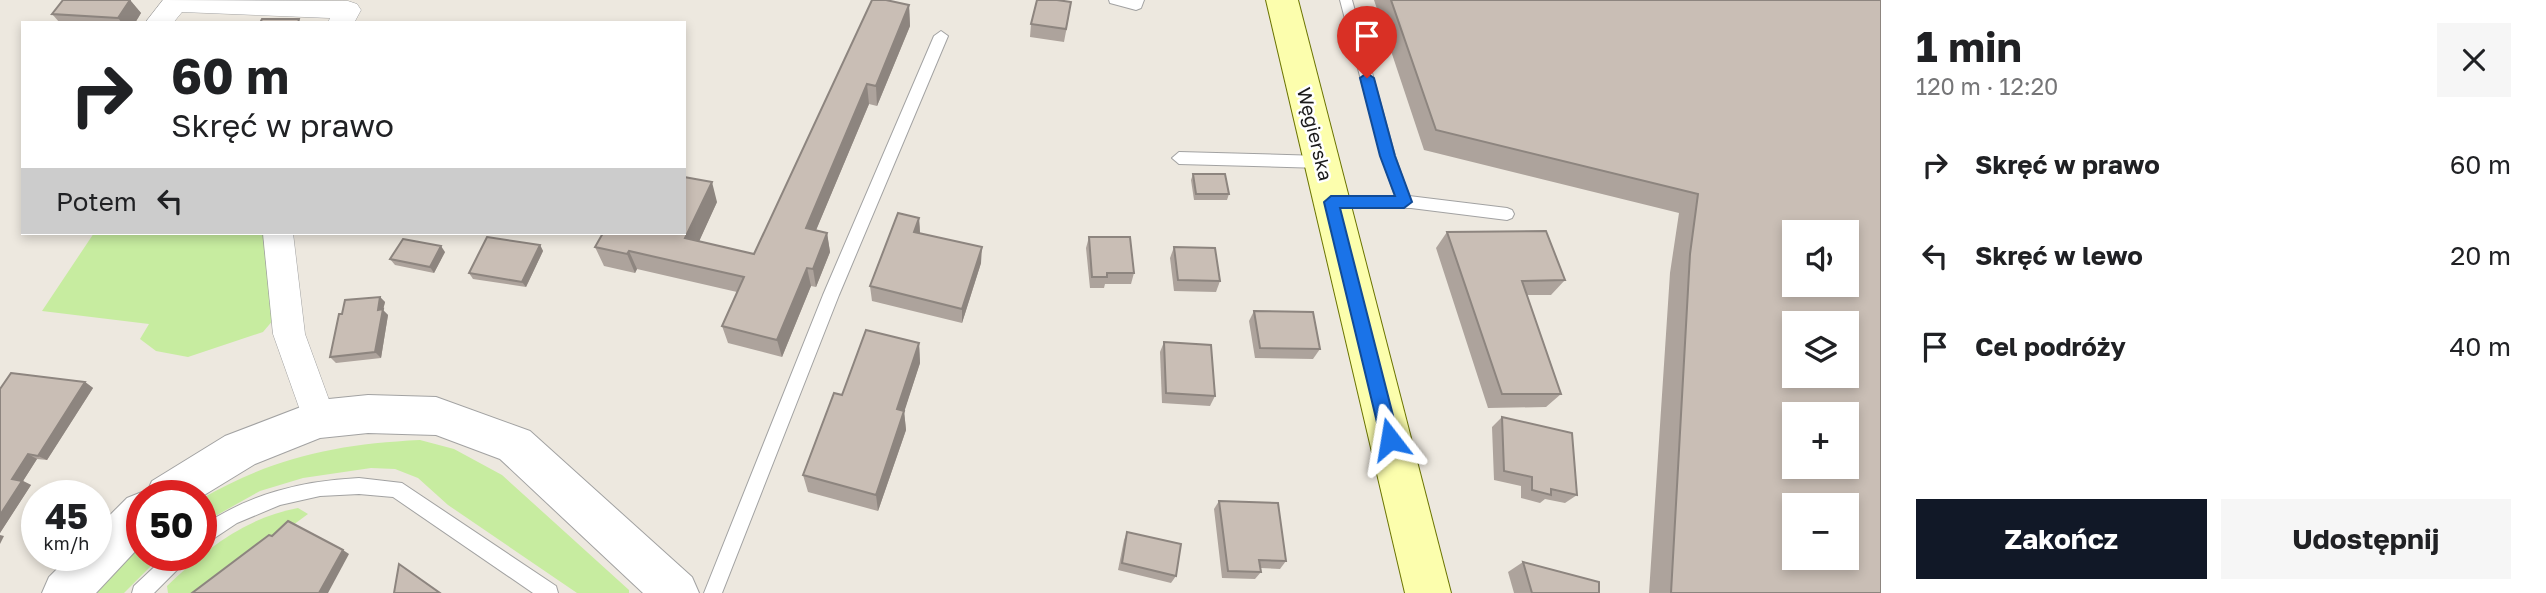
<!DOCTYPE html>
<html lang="pl">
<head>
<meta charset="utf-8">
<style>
  body { margin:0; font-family:"Golos Text",sans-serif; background:#f6f6f6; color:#202124; height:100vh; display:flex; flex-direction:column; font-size:26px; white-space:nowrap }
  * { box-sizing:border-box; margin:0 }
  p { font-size:23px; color:#757577 }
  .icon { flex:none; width:38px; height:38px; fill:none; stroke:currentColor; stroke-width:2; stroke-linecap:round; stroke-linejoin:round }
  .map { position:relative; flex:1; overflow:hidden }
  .side { display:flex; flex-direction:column; background:#fff; width:665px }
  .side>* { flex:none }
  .hud { position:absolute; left:21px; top:21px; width:665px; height:214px; border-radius:0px; box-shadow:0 4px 10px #0003; background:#fff; color:#202124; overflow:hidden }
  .tools { position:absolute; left:1782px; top:220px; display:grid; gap:14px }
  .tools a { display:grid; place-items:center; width:77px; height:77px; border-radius:0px; background:#fff; box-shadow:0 4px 10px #0003; font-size:35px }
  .speed { position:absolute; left:21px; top:480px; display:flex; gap:14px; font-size:35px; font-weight:700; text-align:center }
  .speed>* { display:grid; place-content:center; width:91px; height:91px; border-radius:50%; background:#fff; box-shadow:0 4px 10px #0003; line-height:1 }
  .speed small { font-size:18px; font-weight:400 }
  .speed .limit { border:10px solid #d22; background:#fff; color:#111 }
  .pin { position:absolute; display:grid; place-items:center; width:60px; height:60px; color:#fff; margin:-72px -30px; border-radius:50% 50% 50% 0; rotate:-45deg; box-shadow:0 0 7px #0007 }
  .pin .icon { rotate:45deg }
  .me { position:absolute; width:77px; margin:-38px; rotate:346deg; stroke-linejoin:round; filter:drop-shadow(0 0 5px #0008) }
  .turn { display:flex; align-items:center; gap:24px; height:147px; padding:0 35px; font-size:32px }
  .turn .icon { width:91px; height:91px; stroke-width:2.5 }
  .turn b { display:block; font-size:49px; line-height:60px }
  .then { display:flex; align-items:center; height:66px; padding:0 35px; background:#0003; gap:14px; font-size:26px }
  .round { display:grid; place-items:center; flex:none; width:74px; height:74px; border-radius:0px; background:#f6f6f6 }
  .head { display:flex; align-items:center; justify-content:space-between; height:119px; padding:0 35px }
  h1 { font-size:42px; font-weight:700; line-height:52px }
  .action { display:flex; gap:14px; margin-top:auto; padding:14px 35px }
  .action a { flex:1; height:80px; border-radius:0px; background:#111827; color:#fff; font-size:28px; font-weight:700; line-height:80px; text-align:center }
  .action a+a { background:#f6f6f6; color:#202124 }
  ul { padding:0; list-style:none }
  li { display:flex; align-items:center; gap:21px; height:91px; padding:0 35px }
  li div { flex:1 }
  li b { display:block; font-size:26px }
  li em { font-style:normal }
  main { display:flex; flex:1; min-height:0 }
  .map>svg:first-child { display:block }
</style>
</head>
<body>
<main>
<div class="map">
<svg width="1881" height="593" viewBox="0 0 1881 593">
  <rect width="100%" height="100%" fill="#ede8df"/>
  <g fill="#c7eca0">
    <polygon points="94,233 268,233 280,312 263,332 188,357 156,351 140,339 149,324 42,311"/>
    <path d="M 420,440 L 454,449 L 502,475 L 629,590 L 629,593 L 577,593 L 448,505 L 418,478 L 395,469 L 371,468 L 303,478 L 260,491 L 201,524 L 201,499 C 274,457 337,444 420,440 Z"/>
    <path d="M 298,508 L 308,514 L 201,593 L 168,593 L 167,586 C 204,550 247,517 298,508 Z"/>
    <polygon points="142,544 142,555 162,555 124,593 97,593"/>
  </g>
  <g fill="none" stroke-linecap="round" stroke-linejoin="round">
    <defs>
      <g id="service">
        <polygon points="1109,0 1144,0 1141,8 1136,10 1110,3"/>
        <polygon points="1340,0 1352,0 1395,156 1409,196 1507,208 1512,210 1514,214 1512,218 1507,220 1411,208 1326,207 1324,203 1331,197 1395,196 1381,156"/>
        <polygon points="941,31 948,36 839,295 722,593 704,593 823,295 934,36"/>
        <polygon points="1179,152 1321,156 1328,162 1321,168 1179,164 1172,158"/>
        <path d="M 359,478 L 402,483 L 556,586 L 558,593 L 533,593 L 393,497 L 359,494 L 320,496 L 280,505 L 237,523 L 201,547 L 201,527 C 249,494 301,481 359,478 Z"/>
        <polygon points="167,555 189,555 186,561 154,593 132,593 134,586"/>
      </g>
      <g id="minor">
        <polygon points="163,0 348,1 357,4 361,10 354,23 328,23 330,18 182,12 173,23 145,23"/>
        <polygon points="263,233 293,233 305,334 336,419 331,430 319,434 307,430 273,334"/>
      </g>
      <polygon id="tertiary" points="368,395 436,397 530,431 692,577 699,593 643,593 500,459 436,435 368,433 320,438 255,464 201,497 201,495 142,495 142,544 96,593 42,593 49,577 71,555 96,555 96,529 127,498 142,492 146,494 152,481 225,436 319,400"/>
      <polygon id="secondary" points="1266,0 1298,0 1451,593 1405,593"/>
    </defs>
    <use href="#service" stroke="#a2a2a2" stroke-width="2"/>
    <use href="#minor" stroke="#a2a2a2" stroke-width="1"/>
    <use href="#tertiary" stroke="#a2a2a2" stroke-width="2"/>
    <use href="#secondary" stroke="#6a7300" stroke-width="2"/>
    <use href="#service" fill="#fff" fill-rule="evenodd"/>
    <use href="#minor" fill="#fff" fill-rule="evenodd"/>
    <use href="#tertiary" fill="#fff" fill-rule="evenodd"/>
    <use href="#secondary" fill="#fcfead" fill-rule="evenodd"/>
  </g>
  <g fill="#ada39c">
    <polygon points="130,0 141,13 135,23 60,23 52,14"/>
    <polygon points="1374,0 1881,0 1881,593 1649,593 1670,273 1679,213 1424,150"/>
    <polygon points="909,5 910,26 877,106 869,104 816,230 827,233 830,252 816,287 811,286 782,357 728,343 722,326 737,292 637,269 635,273 604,266 595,247 717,202 699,241 754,254"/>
    <polygon points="1069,15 1064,42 1030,37 1031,24"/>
    <polygon points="1193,174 1229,194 1227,200 1194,200 1191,180"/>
    <polygon points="919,218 920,233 981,263 962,323 872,301 870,286"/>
    <polygon points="1447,232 1565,280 1551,295 1527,295 1561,394 1546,407 1488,408 1436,248"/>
    <polygon points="1089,237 1134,273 1131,284 1105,284 1104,288 1090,288 1086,248"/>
    <polygon points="540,245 543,251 526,287 473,279 469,273"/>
    <polygon points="1174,247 1220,281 1216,292 1174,291 1170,258"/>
    <polygon points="445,252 434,273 395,265 390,259"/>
    <polygon points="380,297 385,302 383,310 388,315 381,358 336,363 330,357 342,314"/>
    <polygon points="1254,311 1320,349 1313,359 1255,358 1249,321"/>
    <polygon points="1164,342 1215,396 1210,406 1162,403 1160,352"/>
    <polygon points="919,343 920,363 904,411 906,430 878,511 808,492 803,475 842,395"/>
    <polygon points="85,382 93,388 47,460 37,459 23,481 31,485 0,533 0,389"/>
    <polygon points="1502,417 1577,495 1565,503 1545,499 1540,503 1521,498 1521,486 1494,480 1492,427"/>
    <polygon points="1219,501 1286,561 1280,569 1261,568 1261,572 1255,579 1222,578 1214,509"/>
    <polygon points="1127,532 1176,576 1171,583 1118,570 1124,540"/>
    <polygon points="1523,562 1599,593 1514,593 1508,572"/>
  </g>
  <g fill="#8d857f">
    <polygon points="130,0 141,13 135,23 122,23 118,18"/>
    <polygon points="909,5 910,26 877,106 876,86"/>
    <polygon points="867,84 869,104 809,247 806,228"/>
    <polygon points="712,182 717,202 692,257 685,238"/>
    <polygon points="919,218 920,233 914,232"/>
    <polygon points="827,233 830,252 816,287 813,269"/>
    <polygon points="540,245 543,251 526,287 522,282"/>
    <polygon points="441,246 445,252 434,273 430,267"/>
    <polygon points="982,247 981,263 962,323 962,309"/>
    <polygon points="629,251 637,269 635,273 627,254"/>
    <polygon points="807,268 811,286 782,357 777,340"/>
    <polygon points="380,297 385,302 383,310 388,315 381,358 375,352 378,310"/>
    <polygon points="919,343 920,363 899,428 897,409"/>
    <polygon points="85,382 93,388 47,460 38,456"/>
    <polygon points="904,411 906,430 878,511 876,495"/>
    <polygon points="28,454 37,459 23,481 31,485 0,533 0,515 12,479"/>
    <polygon points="0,535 4,536 0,544"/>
    <polygon points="343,550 349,554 328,593 319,593"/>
  </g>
  <g fill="#c9beb5" stroke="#8d857f" stroke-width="2" fill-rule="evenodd">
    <polygon points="63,0 130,0 118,18 52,14"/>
    <polygon points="872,0 886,0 909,5 876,86 867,84 806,228 827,233 813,269 807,268 777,340 722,326 744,277 629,251 627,254 595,247 603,233 684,233 684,177 712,182 685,238 754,254"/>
    <polygon points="1037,0 1057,0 1071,2 1066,29 1031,24"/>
    <path d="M 1391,0 L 1881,0 L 1881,593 L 1671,593 L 1690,254 L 1698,194 L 1436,130 ZM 1794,233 L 1846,233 L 1846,285 L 1794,285 ZM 1794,324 L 1846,324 L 1846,376 L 1794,376 ZM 1794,415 L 1846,415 L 1846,467 L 1794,467 ZM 1794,506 L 1846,506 L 1846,558 L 1794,558 Z"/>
    <polygon points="262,19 299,19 298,23 260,23"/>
    <polygon points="1193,174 1225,174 1229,194 1196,194"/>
    <polygon points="898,213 919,218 914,232 982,247 962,309 870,286"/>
    <polygon points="1546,231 1565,280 1522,281 1561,394 1502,394 1447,232"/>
    <polygon points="487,237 540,245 522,282 469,273"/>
    <polygon points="1089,237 1130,237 1134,273 1107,273 1107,277 1092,277"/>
    <polygon points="403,239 441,246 430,267 390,259"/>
    <polygon points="1174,247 1215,248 1220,281 1178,280"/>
    <polygon points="380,297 378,310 383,309 375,352 330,357 339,314 342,314 345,300"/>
    <polygon points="1254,311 1313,312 1320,349 1260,348"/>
    <polygon points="866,330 919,343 897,409 904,411 876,495 803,475 834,393 842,395"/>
    <polygon points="1164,342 1211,345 1215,396 1166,393"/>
    <polygon points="11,373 85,382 38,456 28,454 12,479 22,481 0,515 0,389"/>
    <polygon points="1502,417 1572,433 1577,495 1551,489 1551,495 1532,490 1532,477 1504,471"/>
    <polygon points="1219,501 1278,503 1286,561 1259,560 1261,572 1228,571"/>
    <polygon points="288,521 343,550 319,593 192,593 269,535 272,536"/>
    <polygon points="1127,532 1181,544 1176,576 1122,563"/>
    <polygon points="1523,562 1599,582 1599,593 1532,593"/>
    <polygon points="399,564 440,593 394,593"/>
  </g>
  <polygon fill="#1a73e8" stroke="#114b97" stroke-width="2" points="1367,73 1374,78 1395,156 1412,202 1404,208 1340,208 1399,439 1396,445 1390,447 1384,445 1381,439 1324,202 1331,196 1395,196 1380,156 1360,78"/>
  <g text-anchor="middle" stroke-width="5" stroke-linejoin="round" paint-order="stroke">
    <g font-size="19" fill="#1b1b1b" stroke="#fff">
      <text transform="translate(1315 134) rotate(76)" y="7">Węgierska</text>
    </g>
  </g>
</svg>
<div class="tools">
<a><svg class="icon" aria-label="sound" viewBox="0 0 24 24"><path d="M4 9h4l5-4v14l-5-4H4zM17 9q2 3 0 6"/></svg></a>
<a><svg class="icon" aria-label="layers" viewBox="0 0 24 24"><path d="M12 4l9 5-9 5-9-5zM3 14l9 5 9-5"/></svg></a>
<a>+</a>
<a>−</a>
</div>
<div class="speed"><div>45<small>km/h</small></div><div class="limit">50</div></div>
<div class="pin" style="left:1367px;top:78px;background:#d93025"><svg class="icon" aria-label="arrive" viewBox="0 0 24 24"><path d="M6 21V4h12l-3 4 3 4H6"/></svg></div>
<svg class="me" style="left:1390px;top:439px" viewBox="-20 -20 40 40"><path d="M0-17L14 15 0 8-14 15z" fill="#1a73e8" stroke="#fff" stroke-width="4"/></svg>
<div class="hud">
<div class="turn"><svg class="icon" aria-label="right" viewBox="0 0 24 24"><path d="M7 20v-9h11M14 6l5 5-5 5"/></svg><div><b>60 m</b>Skręć w prawo</div></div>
<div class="then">Potem<svg class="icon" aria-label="left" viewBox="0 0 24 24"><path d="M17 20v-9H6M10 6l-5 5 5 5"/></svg></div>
</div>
</div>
<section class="side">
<div class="head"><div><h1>1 min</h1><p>120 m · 12:20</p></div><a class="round"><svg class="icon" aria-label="close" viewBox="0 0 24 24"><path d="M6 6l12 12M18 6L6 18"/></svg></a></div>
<ul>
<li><svg class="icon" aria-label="right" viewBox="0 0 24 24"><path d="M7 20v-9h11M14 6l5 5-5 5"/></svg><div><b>Skręć w prawo</b></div><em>60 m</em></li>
<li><svg class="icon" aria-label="left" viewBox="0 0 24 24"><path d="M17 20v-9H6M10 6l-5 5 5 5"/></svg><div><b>Skręć w lewo</b></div><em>20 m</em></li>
<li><svg class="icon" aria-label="arrive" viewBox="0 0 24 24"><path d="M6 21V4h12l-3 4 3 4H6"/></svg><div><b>Cel podróży</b></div><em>40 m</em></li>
</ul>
<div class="action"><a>Zakończ</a><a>Udostępnij</a></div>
</section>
</main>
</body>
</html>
